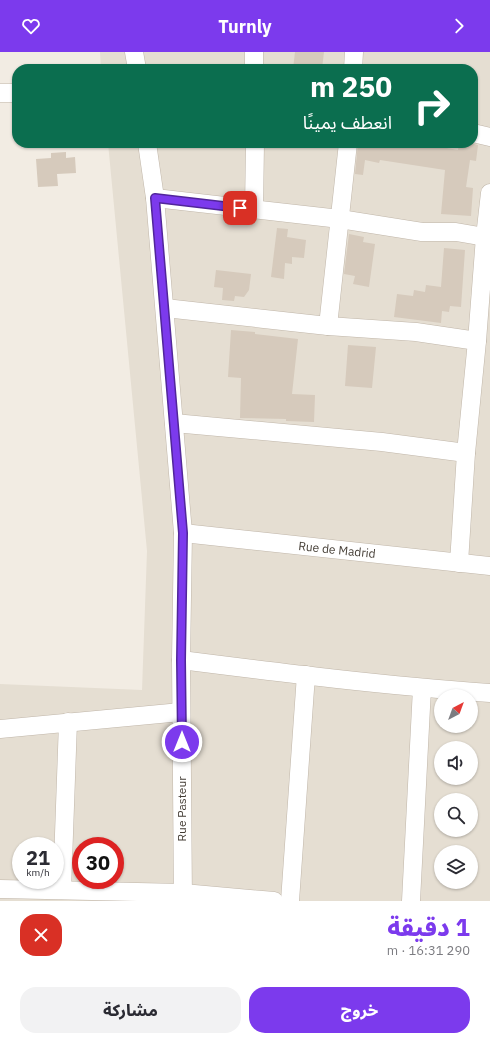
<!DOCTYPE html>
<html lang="ar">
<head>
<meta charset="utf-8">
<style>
  body { margin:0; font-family:"IBM Plex Sans","Noto Sans Arabic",sans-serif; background:#f2f2f3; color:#2b2b33; direction:rtl; height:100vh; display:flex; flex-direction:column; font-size:15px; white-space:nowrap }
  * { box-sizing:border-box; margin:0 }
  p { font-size:13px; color:#7c7c81 }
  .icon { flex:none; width:22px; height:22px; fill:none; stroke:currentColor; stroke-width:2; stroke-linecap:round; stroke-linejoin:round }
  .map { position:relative; height:849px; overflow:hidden; direction:ltr }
  .sheet { display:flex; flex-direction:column; background:#fff; flex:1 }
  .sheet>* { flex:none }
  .guide { position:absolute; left:12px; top:12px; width:466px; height:84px; border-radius:16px; box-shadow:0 1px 3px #0004; direction:rtl; background:#0b6e4f; color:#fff; overflow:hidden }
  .needle { width:26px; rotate:41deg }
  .fabs { position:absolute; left:434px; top:637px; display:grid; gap:8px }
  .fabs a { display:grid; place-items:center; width:44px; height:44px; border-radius:50%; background:#fff; box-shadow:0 1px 3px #0004; font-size:20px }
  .speed { position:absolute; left:12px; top:785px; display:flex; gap:8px; font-size:20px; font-weight:700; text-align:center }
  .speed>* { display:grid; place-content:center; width:52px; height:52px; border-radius:50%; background:#fff; box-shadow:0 1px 3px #0004; line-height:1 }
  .speed small { font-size:10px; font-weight:400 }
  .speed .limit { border:6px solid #d22; background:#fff; color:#111 }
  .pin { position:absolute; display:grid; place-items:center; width:34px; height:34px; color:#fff; margin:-17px; border-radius:8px; box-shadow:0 2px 6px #0006 }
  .me { position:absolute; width:44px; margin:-22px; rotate:0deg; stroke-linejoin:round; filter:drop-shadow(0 0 3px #0008) }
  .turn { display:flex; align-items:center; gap:14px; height:84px; padding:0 20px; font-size:18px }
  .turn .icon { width:52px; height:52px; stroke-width:2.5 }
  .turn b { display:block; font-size:28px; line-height:34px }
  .round { display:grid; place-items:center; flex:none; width:42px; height:42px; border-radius:16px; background:#f2f2f3 }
  .headline { display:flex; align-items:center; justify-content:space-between; height:68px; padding:0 20px }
  h1 { font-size:24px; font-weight:800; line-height:30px; color:#7c3aed }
  .primary-button { display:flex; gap:8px; margin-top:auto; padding:8px 20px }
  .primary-button a { flex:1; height:46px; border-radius:16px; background:#7c3aed; color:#fff; font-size:16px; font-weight:800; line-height:46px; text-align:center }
  .primary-button a+a { background:#f2f2f3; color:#2b2b33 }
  header { display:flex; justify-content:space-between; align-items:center; height:52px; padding:0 20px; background:#7c3aed; color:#fff; font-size:18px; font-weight:800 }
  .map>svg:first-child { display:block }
</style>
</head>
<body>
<header><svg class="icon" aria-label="forward" viewBox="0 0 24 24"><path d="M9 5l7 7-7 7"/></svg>Turnly<svg class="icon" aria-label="heart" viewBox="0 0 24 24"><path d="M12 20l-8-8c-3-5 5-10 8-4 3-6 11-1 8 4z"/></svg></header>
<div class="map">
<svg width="490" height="849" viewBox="0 0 490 849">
  <rect width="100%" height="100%" fill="#f2ece3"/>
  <path fill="#e5ded2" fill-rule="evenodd" d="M 100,0 L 490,0 L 490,849 L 0,849 L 0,632 L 142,638 L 147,499 L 108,91 L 473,91 L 473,17 L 101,17 ZM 441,644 L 471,644 L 471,674 L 441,674 ZM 441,696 L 471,696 L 471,726 L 441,726 ZM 441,748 L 471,748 L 471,778 L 441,778 ZM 21,794 L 55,794 L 55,828 L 21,828 ZM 81,794 L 115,794 L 115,828 L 81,828 ZM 441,800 L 471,800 L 471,830 L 441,830 Z"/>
  <g fill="#d6cabc">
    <polygon points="295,0 324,0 322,17 293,17"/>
    <polygon points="358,91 429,91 429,93 458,98 459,91 470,91 478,93 476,109 470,108 466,135 473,136 471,164 441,162 445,118 380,108 379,111 365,108 363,123 355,122"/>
    <polygon points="66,100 66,106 75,105 76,121 57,122 58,134 38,135 36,107 51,106 51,101"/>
    <polygon points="277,176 288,177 287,185 306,188 304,206 292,205 292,212 285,211 284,227 271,225"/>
    <polygon points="349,182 364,185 363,190 375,192 369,235 353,232 355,224 344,222"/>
    <polygon points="444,196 465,198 461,255 450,254 449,260 442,259 441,271 394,265 397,242 413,244 414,238 425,240 426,233 441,235"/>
    <polygon points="216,218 251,222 249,238 244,245 235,244 234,249 222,248 223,236 214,235"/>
    <polygon points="231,278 255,280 255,282 298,287 292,342 315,343 314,370 286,369 286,367 240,366 241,326 228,325"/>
    <polygon points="348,293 376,295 372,336 345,334"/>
  </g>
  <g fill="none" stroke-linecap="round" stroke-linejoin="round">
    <defs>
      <g id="minor">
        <polyline points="134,0 137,17"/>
        <polyline points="254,0 254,17"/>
        <polyline points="353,17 354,0"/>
        <polyline points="0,41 17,41"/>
        <polyline points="473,81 490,85"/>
        <polyline points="147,91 155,146 183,481 181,608 183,849"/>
        <polyline points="155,146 340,167 422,180 456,180 485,185"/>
        <polyline points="254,157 255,91"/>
        <polyline points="165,256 328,274 416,280 477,289"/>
        <polyline points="328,274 348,91"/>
        <polyline points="174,371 382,390 466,401"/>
        <polyline points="183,481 490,514"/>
        <polyline points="459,511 466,401 477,289 485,185 490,141"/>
        <path d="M 181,608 C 283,621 387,634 490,641"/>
        <polyline points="0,677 181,660"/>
        <polyline points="0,837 183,841 274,849"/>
        <polyline points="62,838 68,670"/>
        <polyline points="290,849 306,623"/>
        <polyline points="411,849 422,636"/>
      </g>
    </defs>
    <use href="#minor" stroke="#c0b6a9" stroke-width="19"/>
    <use href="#minor" stroke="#fff" stroke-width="18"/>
  </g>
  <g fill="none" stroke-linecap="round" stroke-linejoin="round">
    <defs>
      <polyline id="route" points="182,690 181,608 183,481 155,146 240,156"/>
    </defs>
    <use href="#route" stroke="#51269a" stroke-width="10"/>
    <use href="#route" stroke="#7c3aed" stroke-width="7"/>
  </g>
  <g text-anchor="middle" stroke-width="3" stroke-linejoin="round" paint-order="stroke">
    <g font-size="12" fill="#433c34" stroke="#fff">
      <text transform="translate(337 498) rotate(6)" y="4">Rue de Madrid</text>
      <text transform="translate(182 757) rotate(-90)" y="4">Rue Pasteur</text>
    </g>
  </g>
</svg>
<div class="fabs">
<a><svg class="needle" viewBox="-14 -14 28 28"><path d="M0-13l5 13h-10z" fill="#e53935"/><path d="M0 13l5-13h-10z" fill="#7c7c81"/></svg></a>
<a><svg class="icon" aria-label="sound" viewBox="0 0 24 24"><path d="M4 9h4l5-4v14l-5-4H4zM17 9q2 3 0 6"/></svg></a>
<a><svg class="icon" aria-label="search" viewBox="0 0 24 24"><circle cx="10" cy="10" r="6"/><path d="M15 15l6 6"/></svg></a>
<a><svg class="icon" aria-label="layers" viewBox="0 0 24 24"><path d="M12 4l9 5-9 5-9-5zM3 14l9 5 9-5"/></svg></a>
</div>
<div class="speed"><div>21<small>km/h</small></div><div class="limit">30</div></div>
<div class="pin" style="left:240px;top:156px;background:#d93025"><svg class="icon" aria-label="arrive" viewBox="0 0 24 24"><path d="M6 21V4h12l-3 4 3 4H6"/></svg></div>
<svg class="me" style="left:182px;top:690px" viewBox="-20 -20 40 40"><circle r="17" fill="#7c3aed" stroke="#fff" stroke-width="3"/><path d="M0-11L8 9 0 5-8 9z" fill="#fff"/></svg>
<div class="guide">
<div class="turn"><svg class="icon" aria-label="right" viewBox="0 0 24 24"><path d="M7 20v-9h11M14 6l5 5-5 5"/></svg><div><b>250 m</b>انعطف يمينًا</div></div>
</div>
</div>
<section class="sheet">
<div class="headline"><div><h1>1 دقيقة</h1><p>290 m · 16:31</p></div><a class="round" style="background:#d93025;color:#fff"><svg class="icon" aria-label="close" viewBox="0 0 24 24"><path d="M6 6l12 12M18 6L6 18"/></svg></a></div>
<div class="primary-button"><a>خروج</a><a>مشاركة</a></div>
</section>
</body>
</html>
